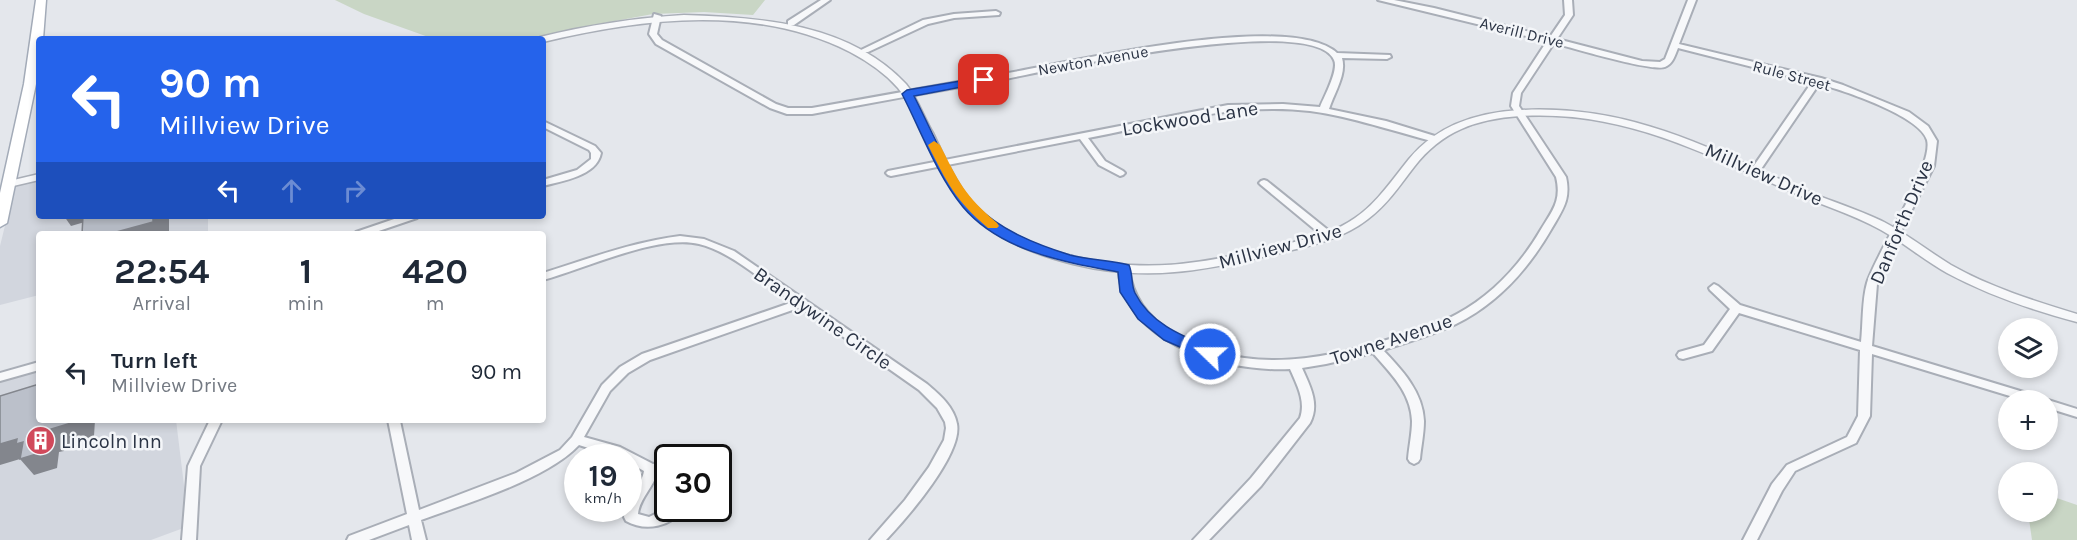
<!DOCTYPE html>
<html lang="en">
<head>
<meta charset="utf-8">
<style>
  body { margin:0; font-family:Karla,sans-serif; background:#f2f2f3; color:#1f2937; height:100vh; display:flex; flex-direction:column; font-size:22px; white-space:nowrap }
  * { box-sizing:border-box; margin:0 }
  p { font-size:20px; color:#747a83 }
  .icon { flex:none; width:33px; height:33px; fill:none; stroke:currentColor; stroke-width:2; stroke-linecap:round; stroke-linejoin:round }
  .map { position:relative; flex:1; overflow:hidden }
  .sheet { position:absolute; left:36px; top:231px; width:510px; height:192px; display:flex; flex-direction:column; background:#fff; border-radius:6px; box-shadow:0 3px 9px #0003 }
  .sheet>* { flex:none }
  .top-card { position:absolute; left:36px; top:36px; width:510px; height:183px; border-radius:6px; box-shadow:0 3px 9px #0003; background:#2563eb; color:#fff; overflow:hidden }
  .fabs { position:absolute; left:1998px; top:318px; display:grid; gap:12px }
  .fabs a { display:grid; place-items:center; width:60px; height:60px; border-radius:50%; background:#fff; box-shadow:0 3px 9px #0003; font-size:30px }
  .speed { position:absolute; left:564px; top:444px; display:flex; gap:12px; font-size:30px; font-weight:700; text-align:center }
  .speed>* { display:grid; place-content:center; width:78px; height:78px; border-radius:50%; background:#fff; box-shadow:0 3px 9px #0003; line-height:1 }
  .speed small { font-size:15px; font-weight:400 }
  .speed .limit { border:3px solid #111; border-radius:9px; background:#fff; color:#111 }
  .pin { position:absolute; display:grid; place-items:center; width:51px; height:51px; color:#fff; margin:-26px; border-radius:12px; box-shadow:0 3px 9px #0006 }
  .me { position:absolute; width:66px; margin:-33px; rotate:292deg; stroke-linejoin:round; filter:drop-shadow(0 0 4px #0008) }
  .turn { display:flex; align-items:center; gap:21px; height:126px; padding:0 24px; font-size:27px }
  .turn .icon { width:78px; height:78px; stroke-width:2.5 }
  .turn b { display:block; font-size:42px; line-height:51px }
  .lanes { display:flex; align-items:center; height:57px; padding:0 24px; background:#0003; justify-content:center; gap:30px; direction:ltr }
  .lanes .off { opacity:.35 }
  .eta { display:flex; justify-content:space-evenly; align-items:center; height:102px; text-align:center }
  .eta b { font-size:36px; font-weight:700; line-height:42px }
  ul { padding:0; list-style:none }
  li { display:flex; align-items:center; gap:18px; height:78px; padding:0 24px }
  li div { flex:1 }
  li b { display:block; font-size:22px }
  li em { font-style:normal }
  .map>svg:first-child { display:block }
</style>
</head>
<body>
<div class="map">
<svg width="2077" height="540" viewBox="0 0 2077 540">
  <rect width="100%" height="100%" fill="#e4e7ec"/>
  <g fill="#d2d6de">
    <polygon points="39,180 39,216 208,216 208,234 39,234 39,295 0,305 0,246 15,185"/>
    <polygon points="39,371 39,420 176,420 189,526 151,540 0,540 0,382"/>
  </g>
  <g fill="#c9d6c5">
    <polygon points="335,0 765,0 753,15 704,12 653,14 577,28 536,39 434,39 364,14"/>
    <polygon points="2048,495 2077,505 2077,540 2032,540 2028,512 2048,512"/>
  </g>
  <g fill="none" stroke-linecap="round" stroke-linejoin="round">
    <defs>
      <g id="minor">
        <polygon points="821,0 830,0 794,25 788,25 788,21"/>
        <path d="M 1378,0 L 1394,0 L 1434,8 L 1550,37 L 1565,15 L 1564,0 L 1572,0 L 1573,15 L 1557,39 L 1642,61 L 1660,62 L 1665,59 L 1688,0 L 1696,0 L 1679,44 L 1821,78 L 1843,85 L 1909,112 L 1928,126 L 1937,141 L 1934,166 L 1889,255 L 1877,284 L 1872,346 L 2040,397 L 2042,400 L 2023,400 L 1872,354 L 1870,416 L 1856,443 L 1795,471 L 1782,491 L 1757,540 L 1743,540 L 1772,484 L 1787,465 L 1847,437 L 1858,416 L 1860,350 L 1739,313 L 1712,351 L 1683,359 L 1679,358 L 1677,355 L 1679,352 L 1704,345 L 1730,309 L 1710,290 L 1709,288 L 1714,284 L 1718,286 L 1740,305 L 1861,342 C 1863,324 1862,300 1867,283 C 1877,251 1934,166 1927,140 C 1920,116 1843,90 1819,84 L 1759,172 L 1753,172 L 1751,170 L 1812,82 L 1678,48 C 1675,55 1673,64 1665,67 C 1652,72 1572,48 1554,43 L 1521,93 L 1519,106 L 1566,177 C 1571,199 1563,209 1552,228 C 1529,268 1499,303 1456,324 C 1433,335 1408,342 1383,350 C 1402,370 1423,392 1424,421 C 1424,434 1421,447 1420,459 L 1418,462 L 1414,464 L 1410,462 L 1408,459 C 1409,446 1412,434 1412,421 C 1411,392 1390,373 1373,353 L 1326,364 L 1302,368 C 1310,386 1320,404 1310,423 L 1261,486 L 1209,540 L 1193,540 L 1251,478 L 1300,418 C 1306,401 1297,385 1290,369 C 1236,372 1156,352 1128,301 C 1122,291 1117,276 1120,266 L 1124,265 L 1129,268 C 1132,298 1148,318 1173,333 C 1242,375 1321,361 1393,338 C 1415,331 1437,325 1457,314 C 1492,295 1520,265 1540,231 C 1552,211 1562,201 1556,177 L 1511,106 L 1513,93 L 1547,41 Z"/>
        <polygon points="996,11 1000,13 999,15 954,18 928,24 868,52 862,52 861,50 923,20 954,14"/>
        <path d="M 654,14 L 661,16 L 657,34 L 662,40 L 776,104 L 788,108 L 812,108 C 881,96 950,83 1019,71 C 1080,60 1291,11 1337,53 L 1390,55 L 1391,57 L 1387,59 L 1342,58 C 1347,74 1334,93 1329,109 L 1386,121 L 1438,137 L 1440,139 L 1435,142 C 1393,131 1353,117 1310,111 C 1235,102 1161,124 1088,138 L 1105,161 L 1123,171 L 1125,173 L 1123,175 L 1120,176 L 1099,165 L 1080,139 L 891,176 L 888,175 L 886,173 L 888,171 L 1228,105 L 1283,104 L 1320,107 C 1324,97 1339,70 1334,60 C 1314,12 1051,70 1005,79 C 941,90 876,102 812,114 L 787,114 L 770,108 L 656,44 L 649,34 Z"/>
        <path d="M 543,121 L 595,146 L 601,153 C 597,176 562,181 543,186 L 543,180 L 577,170 L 591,159 L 591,153 L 589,150 L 543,127 Z"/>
        <polygon points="1264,180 1267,181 1333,234 1334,236 1333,238 1325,238 1261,185 1259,183 1261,181"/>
        <polygon points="403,216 418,216 417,218 370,234 355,234 356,232"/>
        <path d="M 680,236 L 704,239 L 734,251 L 927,384 C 940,395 954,407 957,424 C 963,454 906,519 886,540 L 870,540 L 905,500 L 929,467 L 944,440 L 946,428 L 945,422 L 937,408 L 919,390 L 801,307 L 650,360 L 628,373 L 610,391 L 584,437 L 620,447 L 653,464 L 668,461 L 668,471 L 657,473 C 653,488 639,499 638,514 L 649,517 L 668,508 L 684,508 C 672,527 645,532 626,521 L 624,517 L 625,508 L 628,508 C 628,494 642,485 644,471 L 628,462 L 628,458 L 619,458 L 579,445 C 546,480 467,503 421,520 L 426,540 L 412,540 L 409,525 L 369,540 L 347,540 L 349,536 L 407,514 L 388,420 L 400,421 L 419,510 L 516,473 L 560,450 L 572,437 L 602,385 L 620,367 L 642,354 L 793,302 C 767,284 730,251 699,244 C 658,234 584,269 543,280 L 543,273 C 588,259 632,242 680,236 Z"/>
        <polygon points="39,362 39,370 0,381 0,373"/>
        <polygon points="2045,400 2048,400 2077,409 2077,417 2048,408 2048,400"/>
        <polygon points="210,420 222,420 200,466 196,540 182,540 188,466"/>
      </g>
      <g id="tertiary">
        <path d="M 684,15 C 761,17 850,24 906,84 C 917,97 924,118 933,133 C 943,154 953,177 967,196 C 993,229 1037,248 1076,257 C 1148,274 1203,263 1273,247 C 1302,240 1331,235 1355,218 C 1377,203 1392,180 1409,159 C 1437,125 1478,112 1522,110 C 1627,105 1703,145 1795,186 C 1824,199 1855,208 1884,222 C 1907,234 1928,251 1951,265 C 1990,287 2034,301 2077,314 L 2077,322 C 2032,310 1988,295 1947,273 C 1924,260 1904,243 1881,230 C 1851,213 1817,204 1785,189 C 1697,150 1620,110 1520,116 C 1476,119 1442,131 1414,167 C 1400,185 1387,205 1368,219 C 1340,241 1305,247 1271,255 C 1201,271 1145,282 1073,264 C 1032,254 988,237 961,202 C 947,184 937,162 927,142 C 918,125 910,102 898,88 C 885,73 867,61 850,52 C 756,4 642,18 543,42 L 543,39 L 538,39 L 540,37 C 588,25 635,18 684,15 Z"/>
        <polygon points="39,174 39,180 9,187 4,184 5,182"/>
      </g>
      <polygon id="primary" points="36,0 46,0 43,39 39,39 36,84 7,223 0,227 0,193 24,84"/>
    </defs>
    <use href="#minor" stroke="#a9aeb7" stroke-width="4"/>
    <use href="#tertiary" stroke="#a9aeb7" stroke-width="3"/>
    <use href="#primary" stroke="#a3abb8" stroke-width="3"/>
    <use href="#minor" fill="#f7f8fa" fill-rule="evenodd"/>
    <use href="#tertiary" fill="#f7f8fa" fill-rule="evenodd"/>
    <use href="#primary" fill="#fff" fill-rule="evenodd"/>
  </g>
  <g fill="#83868d">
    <polygon points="64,216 93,216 95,219 71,226"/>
    <polygon points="159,216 169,216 169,233 109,234 153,219"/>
    <polygon points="81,420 95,420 94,436 65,445 64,451 59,452 57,468 34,475 20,459 0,465 0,444 17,439 45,436 51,429"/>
  </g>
  <g fill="#bbc0ca" stroke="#83868d" stroke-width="1.5">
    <polygon points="83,216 159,216 159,218 153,219 153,222 109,234 82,234"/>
    <polygon points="39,384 39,420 81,420 51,429 51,434 45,436 43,452 20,459 23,442 16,444 17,439 0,444 0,396"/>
  </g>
  <path fill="#2563eb" stroke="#184099" stroke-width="1.5" d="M 984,77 L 988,77 L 988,82 L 914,96 C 929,125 953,182 974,204 C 1000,230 1035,244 1070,255 C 1089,260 1110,260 1129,265 C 1133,274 1131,285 1135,293 C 1151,325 1185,337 1216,350 L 1218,354 L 1216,358 L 1205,358 L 1164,340 L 1138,319 L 1120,292 L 1118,272 C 1064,262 1000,251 963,207 C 937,175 921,131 902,94 L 907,90 Z"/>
  <path fill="#f59e0b" d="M 934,141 L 940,145 C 958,181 965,196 997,223 L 999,226 L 997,228 L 988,228 C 955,200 947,183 928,145 Z"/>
  <defs>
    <symbol id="building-disc" viewBox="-11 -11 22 22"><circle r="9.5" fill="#d1495b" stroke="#f4f6f9"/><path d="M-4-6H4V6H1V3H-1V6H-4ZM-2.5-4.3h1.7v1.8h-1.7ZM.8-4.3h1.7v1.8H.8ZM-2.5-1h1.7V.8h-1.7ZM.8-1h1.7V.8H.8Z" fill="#fff"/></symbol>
  </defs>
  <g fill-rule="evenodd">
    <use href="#building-disc" x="24" y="424" width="33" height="33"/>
  </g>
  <g text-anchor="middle" stroke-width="5" stroke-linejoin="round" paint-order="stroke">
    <g font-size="16" fill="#2b3445" stroke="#f4f6f9">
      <text transform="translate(1522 32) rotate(14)" y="6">Averill Drive</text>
      <text transform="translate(1093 60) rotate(-10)" y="6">Newton Avenue</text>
      <text transform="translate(1792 75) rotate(15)" y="6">Rule Street</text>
    </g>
    <g font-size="20" fill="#2b3445" stroke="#f4f6f9">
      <text transform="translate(1190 118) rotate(-9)" y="7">Lockwood Lane</text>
      <text transform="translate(1764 174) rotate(24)" y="7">Millview Drive</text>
      <text transform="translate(1901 222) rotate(-67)" y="7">Danforth Drive</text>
      <text transform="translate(1280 246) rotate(-15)" y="7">Millview Drive</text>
      <text transform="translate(823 318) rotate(35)" y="7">Brandywine Circle</text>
      <text transform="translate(1391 339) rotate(-18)" y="7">Towne Avenue</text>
    </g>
    <g font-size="20" fill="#2b3445" stroke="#f4f6f9" text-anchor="start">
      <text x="61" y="448">Lincoln Inn</text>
    </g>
  </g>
</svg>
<div class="fabs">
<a><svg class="icon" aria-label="layers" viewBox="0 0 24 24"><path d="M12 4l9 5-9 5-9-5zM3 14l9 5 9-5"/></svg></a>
<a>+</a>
<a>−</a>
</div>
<div class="speed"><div>19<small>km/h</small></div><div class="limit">30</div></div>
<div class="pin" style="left:984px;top:80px;background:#d93025"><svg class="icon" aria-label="arrive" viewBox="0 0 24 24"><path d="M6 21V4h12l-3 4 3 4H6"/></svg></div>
<svg class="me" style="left:1210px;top:354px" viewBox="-20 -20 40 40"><circle r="17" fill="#2563eb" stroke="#fff" stroke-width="3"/><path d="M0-11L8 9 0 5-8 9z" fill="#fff"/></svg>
<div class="top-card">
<div class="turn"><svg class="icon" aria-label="left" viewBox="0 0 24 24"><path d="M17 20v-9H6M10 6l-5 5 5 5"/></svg><div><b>90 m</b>Millview Drive</div></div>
<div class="lanes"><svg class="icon" aria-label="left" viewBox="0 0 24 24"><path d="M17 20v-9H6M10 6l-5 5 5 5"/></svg><svg class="icon off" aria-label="ahead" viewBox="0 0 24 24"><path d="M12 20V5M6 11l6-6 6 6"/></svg><svg class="icon off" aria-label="right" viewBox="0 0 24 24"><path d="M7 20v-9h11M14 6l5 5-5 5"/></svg></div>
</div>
<section class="sheet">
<div class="eta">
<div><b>22:54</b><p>Arrival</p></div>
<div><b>1</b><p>min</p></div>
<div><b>420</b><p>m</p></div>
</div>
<ul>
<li><svg class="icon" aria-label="left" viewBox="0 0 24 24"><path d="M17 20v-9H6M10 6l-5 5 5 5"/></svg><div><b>Turn left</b><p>Millview Drive</p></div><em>90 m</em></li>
</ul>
</section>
</div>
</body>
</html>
